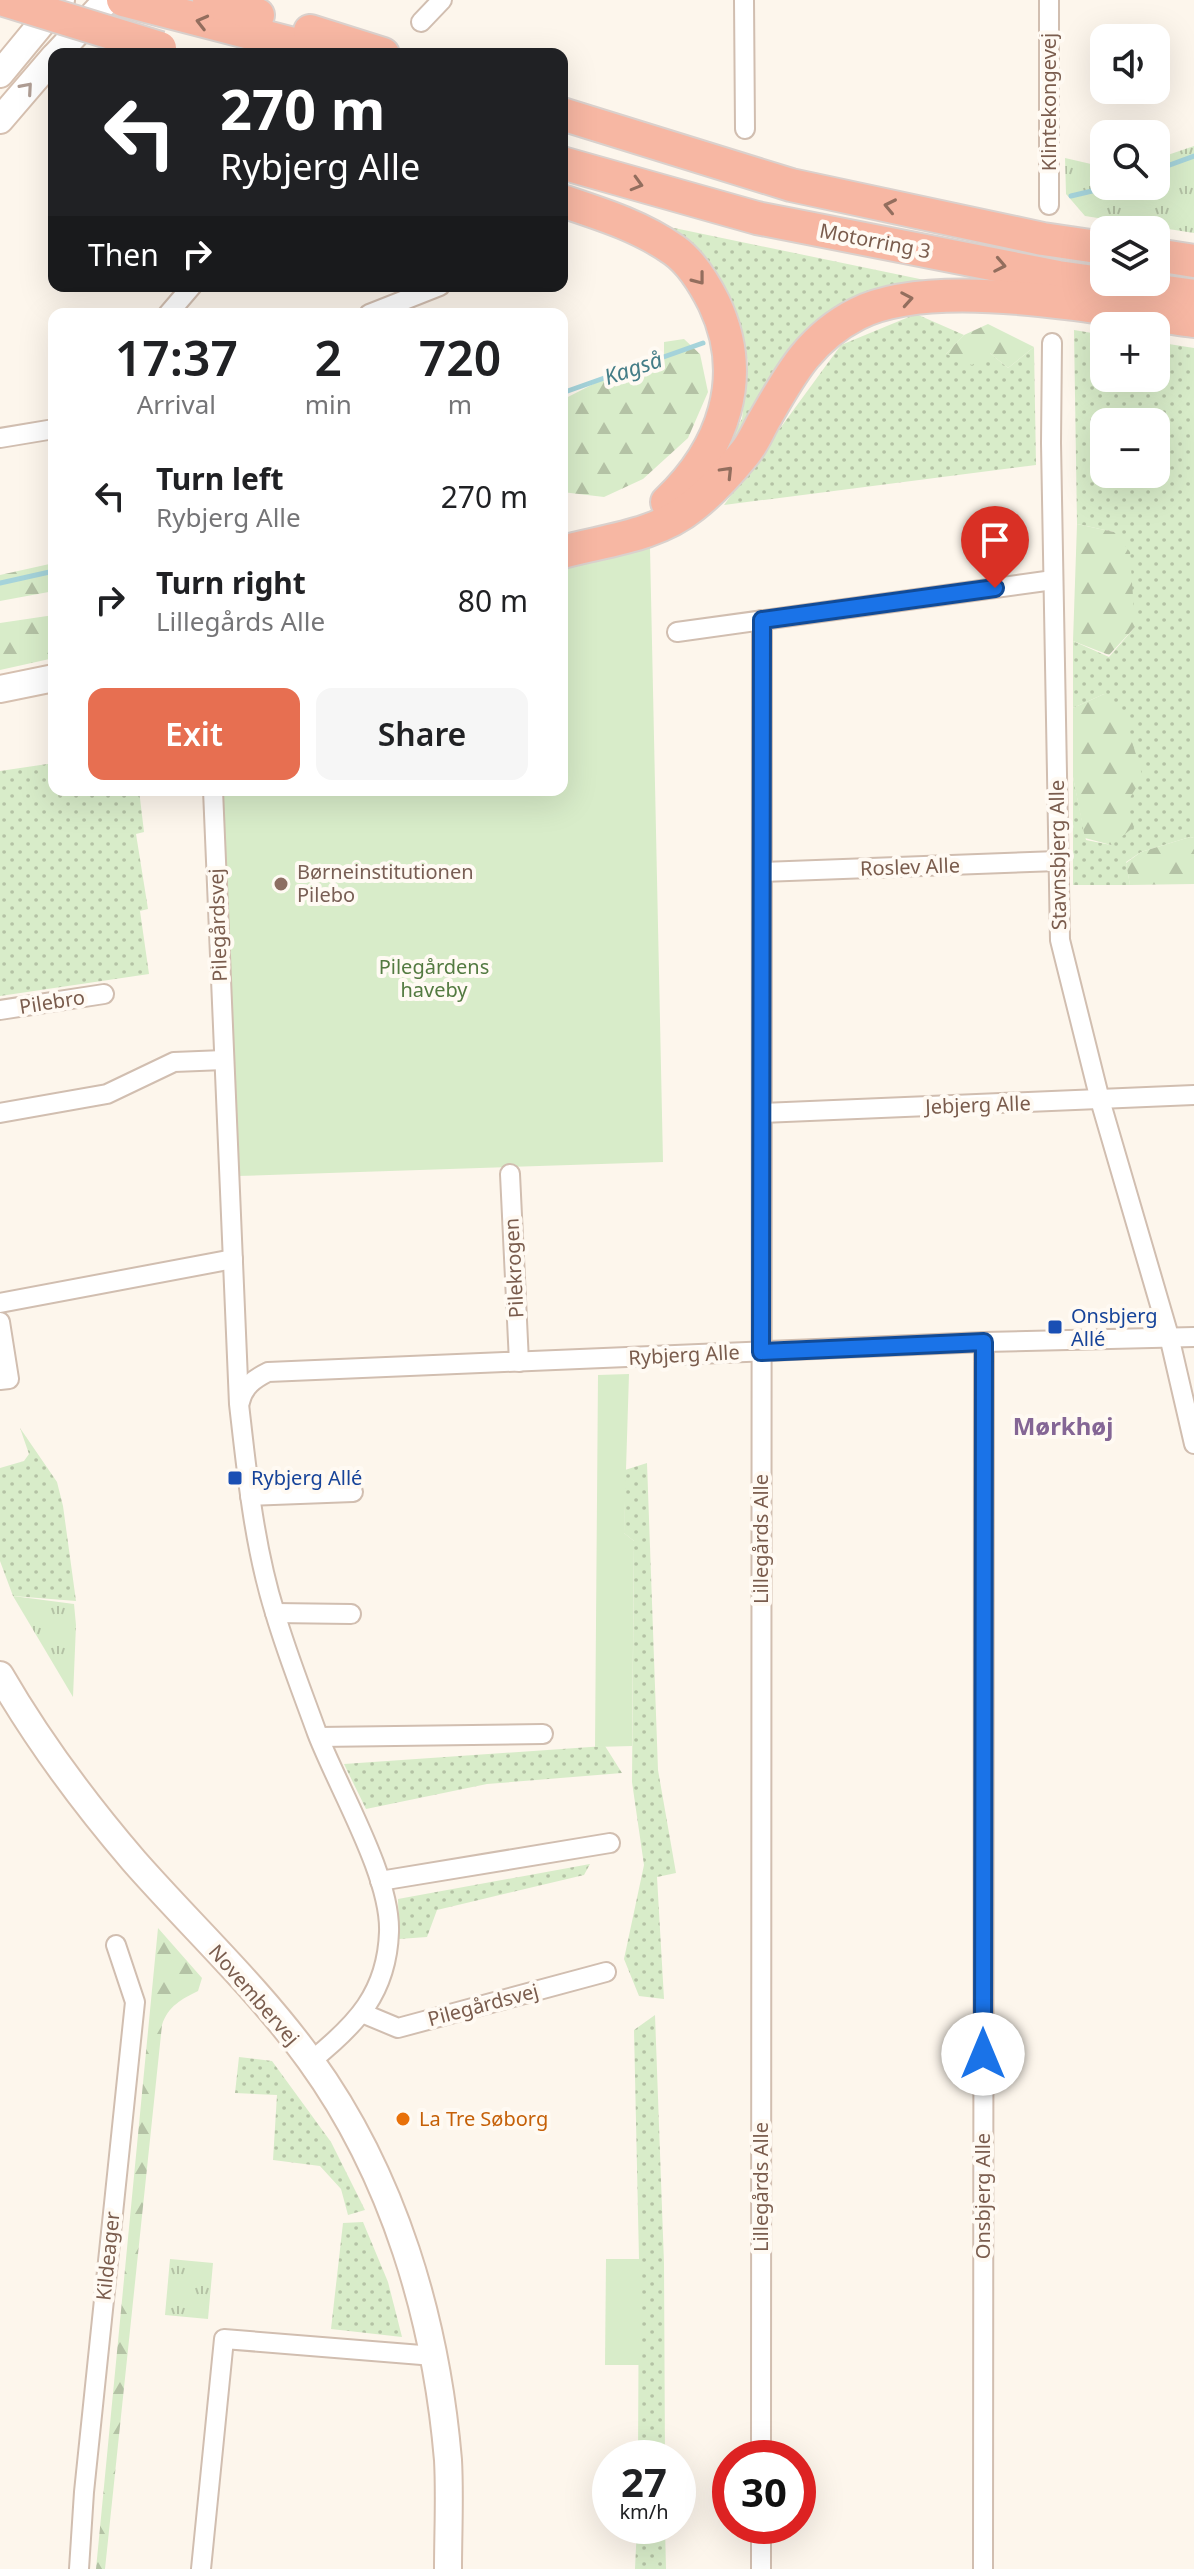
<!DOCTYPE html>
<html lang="en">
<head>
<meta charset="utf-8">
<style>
  body { margin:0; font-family:"Noto Sans",sans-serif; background:#f6f6f6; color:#202124; height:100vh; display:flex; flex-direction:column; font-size:30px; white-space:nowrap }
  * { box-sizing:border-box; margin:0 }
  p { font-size:26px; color:#757577 }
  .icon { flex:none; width:44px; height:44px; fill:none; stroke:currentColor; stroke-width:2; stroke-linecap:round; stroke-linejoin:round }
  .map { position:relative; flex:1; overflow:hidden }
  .drawer { position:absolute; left:48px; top:308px; width:520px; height:488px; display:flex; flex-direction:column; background:#fff; border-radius:16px; box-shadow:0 8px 32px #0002 }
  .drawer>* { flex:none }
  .hud { position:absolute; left:48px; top:48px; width:520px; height:244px; border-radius:16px; box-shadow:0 8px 32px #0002; background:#202124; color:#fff; overflow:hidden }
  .tools { position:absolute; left:1090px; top:24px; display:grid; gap:16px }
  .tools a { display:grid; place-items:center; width:80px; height:80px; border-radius:16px; background:#fff; box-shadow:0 8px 32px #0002; font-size:40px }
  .speed { position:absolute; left:592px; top:2440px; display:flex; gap:16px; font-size:40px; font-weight:700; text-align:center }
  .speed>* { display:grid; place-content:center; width:104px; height:104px; border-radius:50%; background:#fff; box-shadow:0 8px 32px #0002; line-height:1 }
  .speed small { font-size:20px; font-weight:400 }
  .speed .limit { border:12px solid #d22; background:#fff; color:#111 }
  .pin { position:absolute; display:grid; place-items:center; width:68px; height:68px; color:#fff; margin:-82px -34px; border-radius:50% 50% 50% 0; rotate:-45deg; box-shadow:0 0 8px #0007 }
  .pin .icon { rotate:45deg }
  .me { position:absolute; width:88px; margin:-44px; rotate:0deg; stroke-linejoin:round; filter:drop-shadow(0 0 6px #0008) }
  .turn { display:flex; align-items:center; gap:28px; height:168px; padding:0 40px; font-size:36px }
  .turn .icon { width:104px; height:104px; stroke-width:2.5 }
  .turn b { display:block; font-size:56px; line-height:68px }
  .then { display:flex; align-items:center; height:76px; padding:0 40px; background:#0003; gap:16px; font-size:30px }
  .eta { display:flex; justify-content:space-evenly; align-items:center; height:136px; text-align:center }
  .eta b { font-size:48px; font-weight:600; line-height:56px }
  .button { display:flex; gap:16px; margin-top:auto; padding:16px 40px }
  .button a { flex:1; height:92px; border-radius:16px; background:#e76f51; color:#fff; font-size:32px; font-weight:600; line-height:92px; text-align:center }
  .button a+a { background:#f6f6f6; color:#202124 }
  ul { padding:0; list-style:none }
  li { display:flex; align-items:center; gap:24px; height:104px; padding:0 40px }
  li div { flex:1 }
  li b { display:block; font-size:30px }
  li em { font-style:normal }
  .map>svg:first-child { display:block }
</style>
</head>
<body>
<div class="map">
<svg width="1194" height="2569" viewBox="0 0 1194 2569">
  <defs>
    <pattern id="grass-dots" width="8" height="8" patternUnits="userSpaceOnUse" patternTransform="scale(2)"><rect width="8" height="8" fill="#d8ecc9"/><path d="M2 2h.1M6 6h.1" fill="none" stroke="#b4c2a5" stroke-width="1.8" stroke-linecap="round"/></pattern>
    <pattern id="forest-firs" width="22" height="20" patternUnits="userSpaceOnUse" patternTransform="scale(2)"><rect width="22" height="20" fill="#d8ecc9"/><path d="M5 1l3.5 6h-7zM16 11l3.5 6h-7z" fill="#b4c2a5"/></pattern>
    <pattern id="park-tufts" width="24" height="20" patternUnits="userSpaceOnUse" patternTransform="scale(2)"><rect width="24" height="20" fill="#d8ecc9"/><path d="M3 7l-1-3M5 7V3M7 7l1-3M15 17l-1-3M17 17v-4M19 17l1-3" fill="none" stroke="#b4c2a5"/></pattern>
  </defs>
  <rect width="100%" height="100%" fill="#fdf6ec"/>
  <g fill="url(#grass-dots)" fill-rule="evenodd">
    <polygon points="655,224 939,283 885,293 702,489 742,419 748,362 734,305 695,251"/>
    <polygon points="916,314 964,335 946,354 990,353 1008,368 1034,347 1036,465 724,505 841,345"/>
    <path d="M 1074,330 L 1104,335 L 1104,378 L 1156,378 L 1156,342 L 1194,348 L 1194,838 L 1190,837 L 1141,852 L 1126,862 L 1130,885 L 1073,885 L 1073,777 L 1086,840 L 1111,845 L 1126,804 L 1104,694 L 1073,708 L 1073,641 L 1109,657 L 1135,627 L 1114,532 L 1077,524 ZM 1104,422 L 1156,422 L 1156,474 L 1104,474 Z"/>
    <polygon points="54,763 54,790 139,790 144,832 136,834 148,909 140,911 149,974 0,996 0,771"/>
    <polygon points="20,1428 57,1482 63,1506 76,1601 13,1596 0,1561 0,1468 24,1461 29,1454"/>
    <polygon points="647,1463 658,1770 676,1873 657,1877 664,1999 639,1996 624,1959 644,1865 632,1782 634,1541 624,1533 625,1470"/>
    <polygon points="605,1746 622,1773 487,1784 366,1809 344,1764"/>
    <polygon points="590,1864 584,1875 437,1910 427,1937 399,1939 398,1899"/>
    <polygon points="655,2015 664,2263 665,2458 638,2458 639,2259 634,2030"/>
    <polygon points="239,2057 272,2061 331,2142 365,2210 348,2215 341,2189 320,2166 273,2160 277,2095 235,2093"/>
    <polygon points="363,2222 388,2282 402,2337 331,2329 343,2223"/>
    <polygon points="637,2526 665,2526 666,2569 635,2569"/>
  </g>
  <g fill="url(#forest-firs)">
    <polygon points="988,324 1034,347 1008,368 990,353 972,365 946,354 964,335"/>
    <polygon points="684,339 700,354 708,392 688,438 643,479 604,497 562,492 562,400 613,374 629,363 664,363 664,342"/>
    <polygon points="1077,524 1114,532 1130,552 1135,627 1109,655 1073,641"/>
    <polygon points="54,563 54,591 0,601 0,575"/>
    <polygon points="54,615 54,658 0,670 0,623"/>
    <polygon points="1104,694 1123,713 1143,777 1126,804 1134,827 1111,845 1085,838 1073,777 1073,708"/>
    <polygon points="1190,837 1194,838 1194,884 1130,885 1126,863 1141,852"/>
    <path d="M 158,1928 L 202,1978 L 198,1991 C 182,1999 168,2006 162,2025 L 105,2569 L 96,2569 Z"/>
  </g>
  <g fill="url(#park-tufts)">
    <polygon points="1194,146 1194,233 1085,216 1066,194 1065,158 1104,167 1104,186 1156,186 1156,159"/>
    <polygon points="13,1596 74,1604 76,1625 73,1697"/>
    <polygon points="170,2259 213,2263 208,2319 165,2315"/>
  </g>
  <g fill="#d8ecc9">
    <polygon points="650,548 663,1162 237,1176 222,790 562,790 562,567"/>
    <polygon points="629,1374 624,1533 634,1541 632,1746 595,1747 598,1375"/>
    <polygon points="606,2259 639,2259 639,2365 605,2365"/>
  </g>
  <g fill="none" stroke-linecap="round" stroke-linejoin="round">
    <g stroke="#a5d3da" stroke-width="5">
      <polyline points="1156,170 1194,156"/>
      <polyline points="1071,196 1113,186"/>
      <polyline points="562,393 703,343"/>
      <polyline points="0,583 54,571"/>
    </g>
    <defs>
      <g id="street">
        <polyline points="744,0 745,129"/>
        <polyline points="1049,0 1049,205"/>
        <polyline points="421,22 442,0"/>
        <polyline points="168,314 192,286"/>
        <polyline points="369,314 440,286"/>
        <polyline points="1052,343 1051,443 1060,940 1100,1100 1169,1336 1194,1444"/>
        <polyline points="0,438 54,429"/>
        <polyline points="677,632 1053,580"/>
        <path d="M 213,790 L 239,1404 C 247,1474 254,1546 275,1613 C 287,1654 303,1694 317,1733 C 338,1788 391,1876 389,1932 C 387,1993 356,2025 311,2061"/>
        <polyline points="762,872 1058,861"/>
        <polyline points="0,1010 104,994"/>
        <polyline points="0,1113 107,1094 174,1062 224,1060"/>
        <polyline points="762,1113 1194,1095"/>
        <polyline points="510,1174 519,1362"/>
        <polyline points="0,1303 233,1259"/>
        <polyline points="0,1322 9,1379 0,1380"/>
        <path d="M 240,1402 C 244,1386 254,1379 268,1372 L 984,1342 L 1194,1337"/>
        <polyline points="250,1496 353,1492"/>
        <polyline points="275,1613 351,1614"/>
        <polyline points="319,1737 543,1734"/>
        <polyline points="380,1881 610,1843"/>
        <polyline points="362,2013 398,2028 606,1972"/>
        <polyline points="761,2458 762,620"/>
        <polyline points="79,2569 84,2492 135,2002 116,1945"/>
        <polyline points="201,2569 224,2339 434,2356"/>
        <polyline points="761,2569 761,2526"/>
        <polyline points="983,2569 984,1342"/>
      </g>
      <g id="secondary">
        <polyline points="57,54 107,0"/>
        <polyline points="0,74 61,0"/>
        <polyline points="0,120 54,57"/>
        <polyline points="0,689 54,678"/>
        <path d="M 0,1675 C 37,1739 86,1805 134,1861 C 192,1927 258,1988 310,2060 C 394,2176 436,2319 448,2460 C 450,2496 448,2533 448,2569"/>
      </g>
      <g id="highway">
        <polyline points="123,0 332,54"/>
        <polyline points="209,0 258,15"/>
        <polyline points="310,31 383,54"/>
        <polyline points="562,114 791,185 1043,239 1104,248"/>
        <polyline points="562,163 757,218 1058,277 1194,296"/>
        <path d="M 562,201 C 601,214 640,226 674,250 C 691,262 705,285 714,303 C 749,377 723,449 667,502"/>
        <polyline points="1156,255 1194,261"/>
        <path d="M 562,552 C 607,540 656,536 693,506 C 711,492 730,471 744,454 C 752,445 757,433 763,422 C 789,377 808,339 857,314 C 936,274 1106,310 1194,321"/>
      </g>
    </defs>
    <use href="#street" stroke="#d1beb0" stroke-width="22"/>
    <use href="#secondary" stroke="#d6c0b0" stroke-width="30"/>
    <use href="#highway" stroke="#dad1cd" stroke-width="36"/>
    <use href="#street" stroke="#fff" stroke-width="18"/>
    <use href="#secondary" stroke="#fff" stroke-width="26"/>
    <use href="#highway" stroke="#f7b7a3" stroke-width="32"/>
    <defs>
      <polyline id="highway-bridge" points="4,0 160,48"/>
    </defs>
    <use href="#highway-bridge" stroke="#dad1cd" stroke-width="36" stroke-linecap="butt"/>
    <use href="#highway-bridge" stroke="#f7b7a3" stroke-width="32"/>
  </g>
  <defs><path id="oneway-chevron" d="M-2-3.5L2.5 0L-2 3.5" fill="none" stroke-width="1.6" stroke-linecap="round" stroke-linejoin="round" transform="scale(2)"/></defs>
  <g stroke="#936e5e">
    <use href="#oneway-chevron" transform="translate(202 22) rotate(-166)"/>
    <use href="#oneway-chevron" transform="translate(637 184) rotate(16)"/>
    <use href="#oneway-chevron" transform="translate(890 206) rotate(-168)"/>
    <use href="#oneway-chevron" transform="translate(1000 265) rotate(11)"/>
    <use href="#oneway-chevron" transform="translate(699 279) rotate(52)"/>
    <use href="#oneway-chevron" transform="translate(907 299) rotate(-10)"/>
    <use href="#oneway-chevron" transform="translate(727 472) rotate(-46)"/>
  </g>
  <use stroke="#af9d94" href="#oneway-chevron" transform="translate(27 88) rotate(-49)"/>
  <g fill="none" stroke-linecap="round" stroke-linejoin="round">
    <defs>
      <polyline id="route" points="983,2054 984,1342 761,1352 762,620 995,588"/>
    </defs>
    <use href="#route" stroke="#114b97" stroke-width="20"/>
    <use href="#route" stroke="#1a73e8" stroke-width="14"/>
  </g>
  <circle fill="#8d6e63" stroke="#fffaf3" stroke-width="3" cx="281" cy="884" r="8"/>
  <g fill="#1a4fb4" stroke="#fffaf3" stroke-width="3">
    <rect x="1047" y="1319" width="16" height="16" rx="4"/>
    <rect x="227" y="1470" width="16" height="16" rx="4"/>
  </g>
  <circle fill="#e8710a" stroke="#fffaf3" stroke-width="3" cx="403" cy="2119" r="8"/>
  <g text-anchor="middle" stroke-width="8" stroke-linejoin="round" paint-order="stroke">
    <g font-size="20" fill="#7a5c4d" stroke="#fffaf3">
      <text transform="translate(1049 102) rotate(-90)" y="7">Klintekongevej</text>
      <text transform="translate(875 241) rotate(11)" y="7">Motorring 3</text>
      <text transform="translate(1058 855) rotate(-91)" y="7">Stavnsbjerg Alle</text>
      <text transform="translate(910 867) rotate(-2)" y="7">Roslev Alle</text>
      <text transform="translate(218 925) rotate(-92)" y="7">Pilegårdsvej</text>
      <text transform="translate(52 1002) rotate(-9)" y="7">Pilebro</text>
      <text transform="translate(978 1105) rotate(-2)" y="7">Jebjerg Alle</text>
      <text transform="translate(514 1268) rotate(-93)" y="7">Pilekrogen</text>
      <text transform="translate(684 1355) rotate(-3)" y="7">Rybjerg Alle</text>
      <text transform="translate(761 1539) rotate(-90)" y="7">Lillegårds Alle</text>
      <text transform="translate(254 1995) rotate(49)" y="7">Novembervej</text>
      <text transform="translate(483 2005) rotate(-15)" y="7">Pilegårdsvej</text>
      <text transform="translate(761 2187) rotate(-90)" y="7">Lillegårds Alle</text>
      <text transform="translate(983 2196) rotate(-90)" y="7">Onsbjerg Alle</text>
      <text transform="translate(108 2256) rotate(-84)" y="7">Kildeager</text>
    </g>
    <g font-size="20" fill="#785e54" stroke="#fffaf3" text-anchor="start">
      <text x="297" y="879">Børneinstitutionen<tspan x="297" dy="23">Pilebo</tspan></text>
    </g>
    <g font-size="20" fill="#537a41" stroke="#fffaf3">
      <text x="434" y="974">Pilegårdens<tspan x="434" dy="23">haveby</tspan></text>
    </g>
    <g font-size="20" fill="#164399" stroke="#fffaf3" text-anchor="start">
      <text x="1071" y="1323">Onsbjerg<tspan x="1071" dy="23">Allé</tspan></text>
      <text x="251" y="1485">Rybjerg Allé</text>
    </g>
    <g font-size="20" fill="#c56008" stroke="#fffaf3" text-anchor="start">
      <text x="419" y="2126">La Tre Søborg</text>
    </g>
    <g font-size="22" font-style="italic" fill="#437c86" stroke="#fffaf3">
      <text transform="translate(633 368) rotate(-19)" y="8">Kagså</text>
    </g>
    <g font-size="24" font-weight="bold" fill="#846695" stroke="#fffaf3">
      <text x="1063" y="1435">Mørkhøj</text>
    </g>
  </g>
</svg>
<div class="tools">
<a><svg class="icon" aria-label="sound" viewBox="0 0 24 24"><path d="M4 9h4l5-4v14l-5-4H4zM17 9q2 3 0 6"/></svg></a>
<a><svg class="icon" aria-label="search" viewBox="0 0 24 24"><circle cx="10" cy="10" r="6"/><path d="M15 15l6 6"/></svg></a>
<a><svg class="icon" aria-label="layers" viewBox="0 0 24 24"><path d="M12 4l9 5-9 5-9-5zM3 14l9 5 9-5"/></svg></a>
<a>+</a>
<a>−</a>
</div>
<div class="speed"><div>27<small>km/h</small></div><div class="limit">30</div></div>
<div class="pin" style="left:995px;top:588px;background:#d93025"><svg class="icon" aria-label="arrive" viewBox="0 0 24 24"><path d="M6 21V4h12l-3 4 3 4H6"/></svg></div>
<svg class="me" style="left:983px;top:2054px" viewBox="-20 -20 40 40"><circle r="19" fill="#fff"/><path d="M0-13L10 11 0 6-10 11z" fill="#1a73e8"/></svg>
<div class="hud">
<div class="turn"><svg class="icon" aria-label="left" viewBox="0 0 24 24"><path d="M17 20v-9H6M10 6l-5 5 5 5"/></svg><div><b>270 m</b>Rybjerg Alle</div></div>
<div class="then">Then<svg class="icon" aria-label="right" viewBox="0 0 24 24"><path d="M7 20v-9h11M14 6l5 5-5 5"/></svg></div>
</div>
<section class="drawer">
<div class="eta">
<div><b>17:37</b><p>Arrival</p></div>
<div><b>2</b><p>min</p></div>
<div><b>720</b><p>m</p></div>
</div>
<ul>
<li><svg class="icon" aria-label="left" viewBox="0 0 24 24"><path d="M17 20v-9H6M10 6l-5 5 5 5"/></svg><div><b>Turn left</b><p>Rybjerg Alle</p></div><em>270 m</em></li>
<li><svg class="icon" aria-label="right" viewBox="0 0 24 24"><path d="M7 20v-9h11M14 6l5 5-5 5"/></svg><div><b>Turn right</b><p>Lillegårds Alle</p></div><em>80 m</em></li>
</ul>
<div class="button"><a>Exit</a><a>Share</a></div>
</section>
</div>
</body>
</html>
